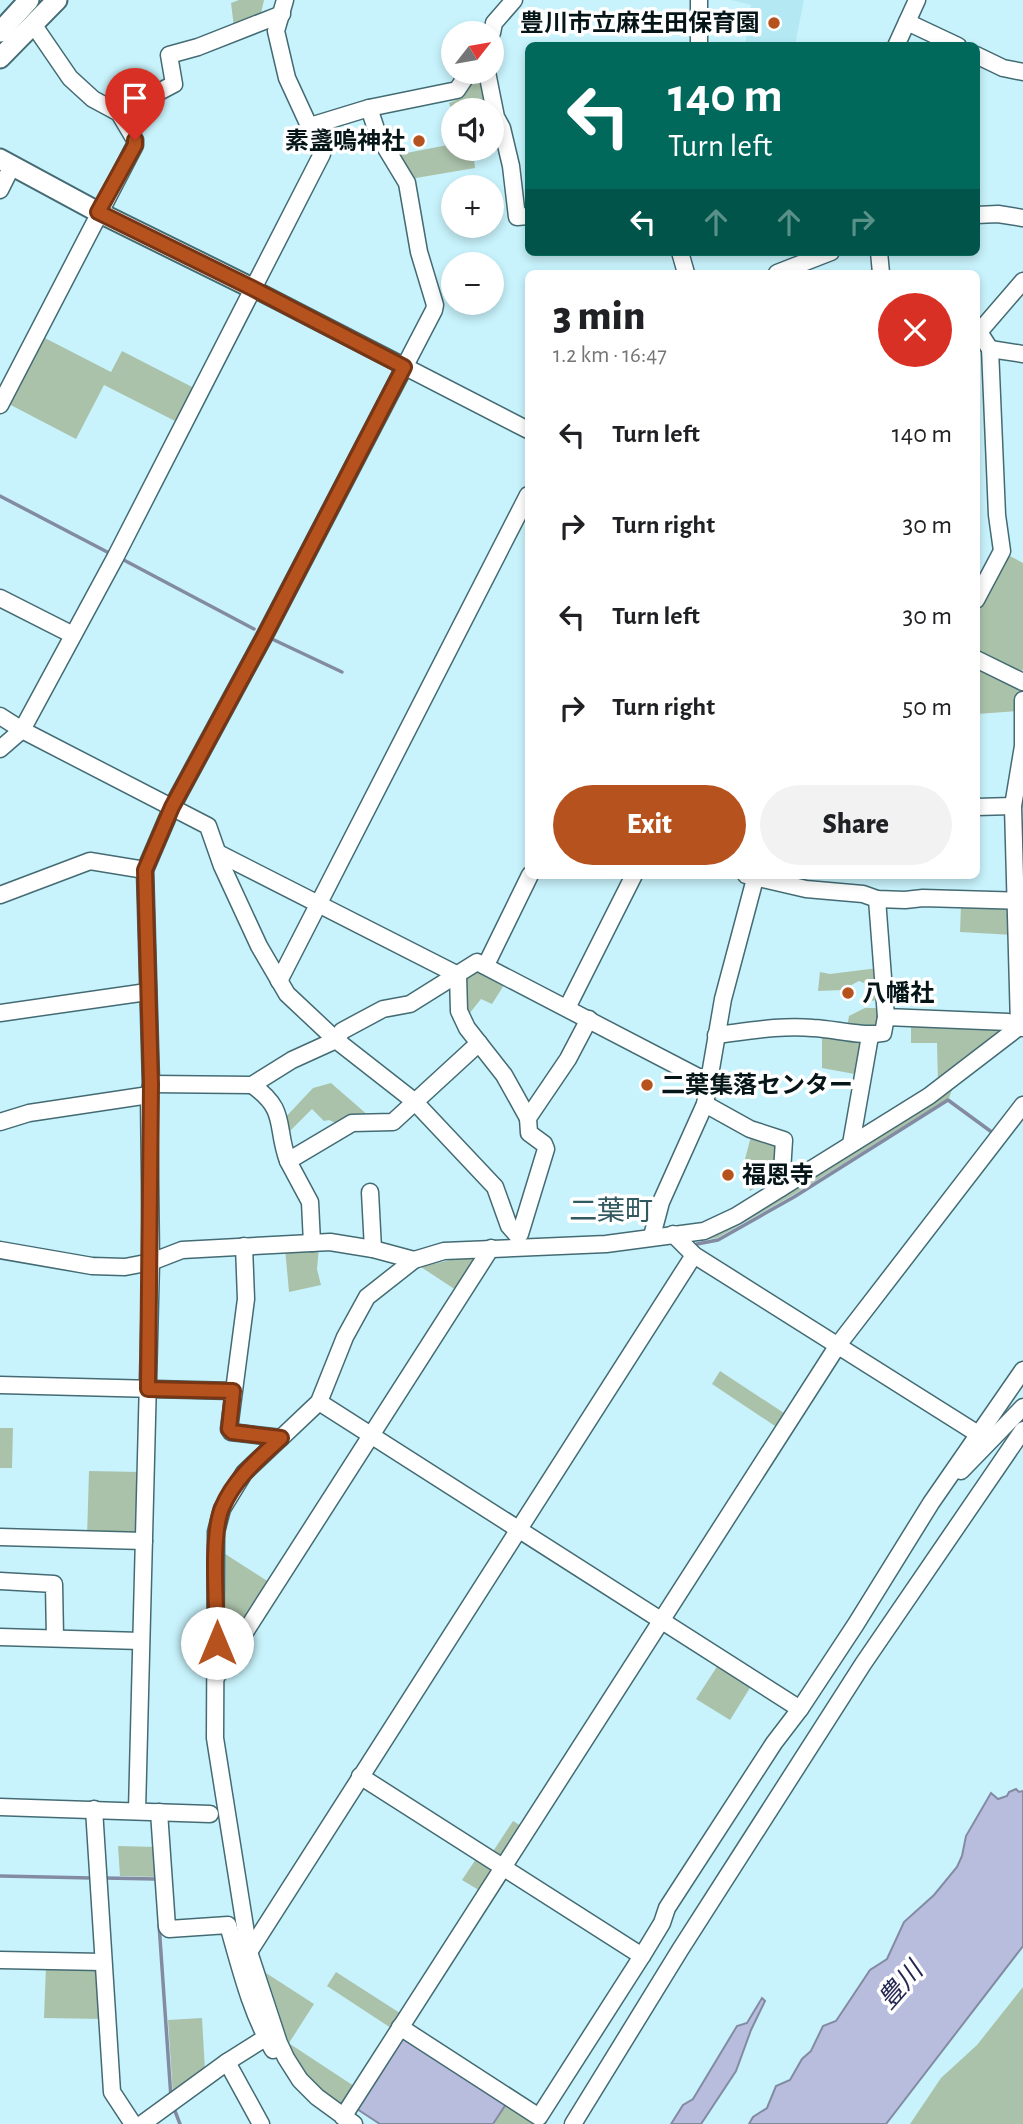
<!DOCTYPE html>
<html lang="en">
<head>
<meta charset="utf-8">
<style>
  body { margin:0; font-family:"Alegreya Sans","Noto Sans JP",sans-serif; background:#f2f2f2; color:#202124; height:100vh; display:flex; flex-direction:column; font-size:26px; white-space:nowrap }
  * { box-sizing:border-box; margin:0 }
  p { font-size:23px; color:#757577 }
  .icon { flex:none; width:38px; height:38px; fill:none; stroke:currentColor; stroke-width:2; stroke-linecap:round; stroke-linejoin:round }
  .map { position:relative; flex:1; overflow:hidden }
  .side { position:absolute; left:525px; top:270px; width:455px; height:609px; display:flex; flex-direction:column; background:#fff; border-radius:10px; box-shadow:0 4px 10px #0003 }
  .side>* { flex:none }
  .top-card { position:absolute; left:525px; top:42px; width:455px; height:214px; border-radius:10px; box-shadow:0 4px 10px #0003; background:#00695c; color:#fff; overflow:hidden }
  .needle { width:46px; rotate:59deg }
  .tools { position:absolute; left:441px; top:21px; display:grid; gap:14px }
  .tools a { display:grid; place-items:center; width:63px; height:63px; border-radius:50%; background:#fff; box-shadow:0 4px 10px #0003; font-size:35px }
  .pin { position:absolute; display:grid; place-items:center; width:60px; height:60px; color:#fff; margin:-72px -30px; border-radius:50% 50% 50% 0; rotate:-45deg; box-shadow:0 0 7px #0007 }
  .pin .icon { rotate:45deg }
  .me { position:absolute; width:77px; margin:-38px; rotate:0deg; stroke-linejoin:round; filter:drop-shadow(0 0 5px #0008) }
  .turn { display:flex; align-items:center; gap:24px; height:147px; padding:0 28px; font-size:32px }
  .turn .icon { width:91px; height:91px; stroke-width:2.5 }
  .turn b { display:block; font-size:49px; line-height:60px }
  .lanes { display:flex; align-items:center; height:66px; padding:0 28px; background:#0003; justify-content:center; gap:35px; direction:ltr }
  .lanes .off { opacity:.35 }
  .round { display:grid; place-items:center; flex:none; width:74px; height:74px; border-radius:37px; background:#f2f2f2 }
  .head { display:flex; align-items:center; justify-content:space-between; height:119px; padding:0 28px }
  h1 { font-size:42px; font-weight:800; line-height:52px }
  .primary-button { display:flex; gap:14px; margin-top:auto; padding:14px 28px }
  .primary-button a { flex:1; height:80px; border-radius:42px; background:#b6521e; color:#fff; font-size:28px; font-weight:800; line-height:80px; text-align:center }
  .primary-button a+a { background:#f2f2f2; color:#202124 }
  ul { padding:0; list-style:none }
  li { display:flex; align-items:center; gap:21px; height:91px; padding:0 28px }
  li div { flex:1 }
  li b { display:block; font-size:26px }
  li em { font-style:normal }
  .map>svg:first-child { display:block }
</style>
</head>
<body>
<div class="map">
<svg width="1023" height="2124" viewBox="0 0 1023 2124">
  <rect width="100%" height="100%" fill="#c8f3fc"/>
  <polygon fill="#b4e9f3" points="731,0 804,0 795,45 745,45 751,5"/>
  <g fill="#abc2aa">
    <polygon points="239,0 264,0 260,18 234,27 231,3"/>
    <polygon points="477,72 484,72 491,110 453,110 453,114 449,103 459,99 457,92"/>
    <polygon points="453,144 453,149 473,149 475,168 410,179 396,155"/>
    <polygon points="39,335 111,372 122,351 196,389 179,423 104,385 76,439 5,402"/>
    <polygon points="1006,554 1023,563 1023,669 1020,674 977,652 976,609"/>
    <polygon points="976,662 1021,687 1018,711 977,714"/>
    <polygon points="961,905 1012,906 1013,935 960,932"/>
    <polygon points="878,968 877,1000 871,1001 867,998 864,983 859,981 842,990 818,991 820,972 830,974"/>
    <polygon points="473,969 506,982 492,1004 481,999 465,1019 464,975"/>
    <polygon points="865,1008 880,1008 876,1029 847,1028 849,1016"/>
    <polygon points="911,1022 1012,1027 938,1082 937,1043 911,1043"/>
    <polygon points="822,1032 866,1038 860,1075 822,1068"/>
    <polygon points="957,1076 949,1098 793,1195 717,1238 691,1242 690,1238"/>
    <polygon points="331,1083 370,1117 340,1125 329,1120 324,1121 312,1109 284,1137 282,1121 313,1088"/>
    <path d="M 751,1136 L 780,1145 C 778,1166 769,1181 750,1191 L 743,1167 Z"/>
    <polygon points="319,1247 317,1269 321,1285 289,1292 285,1248"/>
    <polygon points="471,1255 480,1258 459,1292 421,1267"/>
    <polygon points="720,1371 787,1415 778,1428 712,1384"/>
    <polygon points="0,1428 13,1428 12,1468 0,1468"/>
    <polygon points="89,1471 141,1472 139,1538 87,1537"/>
    <polygon points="219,1550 272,1584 220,1665"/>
    <polygon points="720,1662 753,1683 730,1720 696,1699"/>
    <polygon points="513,1821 523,1827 501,1862 490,1856"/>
    <polygon points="118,1846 157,1847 159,1877 120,1876"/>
    <polygon points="478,1856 497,1868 482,1892 462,1880"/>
    <polygon points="46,1966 101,1968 104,2019 44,2018"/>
    <polygon points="336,1972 403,2015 394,2030 327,1986"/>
    <polygon points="266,1973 314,2004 289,2043"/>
    <polygon points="1023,1987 1023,2124 910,2124 941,2078 977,2045"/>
    <polygon points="202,2018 205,2071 173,2095 168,2020"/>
    <path d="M 290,2044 L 357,2088 L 346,2105 L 338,2107 C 317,2088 297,2073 290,2044 Z"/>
    <polygon points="508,2102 539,2124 494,2124"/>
  </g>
  <g fill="#b8bddd" stroke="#838ba2" stroke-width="2">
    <polygon points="1016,1789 1019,1792 1023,1791 1023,1946 886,2124 749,2124 753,2117 767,2108 776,2086 790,2080 802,2059 811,2051 823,2026 836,2021 870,1970 887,1959 904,1922 934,1895 957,1867 962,1856 966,1836 991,1793 998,1799 1007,1796 1009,1792"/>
    <polygon points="762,1998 765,2001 751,2030 736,2071 701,2124 671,2124 683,2105 693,2099 737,2026 747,2023"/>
    <polygon points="402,2033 508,2101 493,2124 380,2124 354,2107"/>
  </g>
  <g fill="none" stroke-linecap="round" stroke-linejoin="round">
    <g stroke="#838ba2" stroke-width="3.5">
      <polyline points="0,496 113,555"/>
      <polyline points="120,558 254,629"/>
      <polyline points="272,639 342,672"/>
      <polyline points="697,1244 718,1240 794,1197 948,1100 993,1133"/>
      <polyline points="0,1876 92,1878"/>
      <polyline points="104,1878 156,1879 157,1882"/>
      <polyline points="159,1924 171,2098"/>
      <polyline points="173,2106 180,2124"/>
    </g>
    <defs>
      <g id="minor">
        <polyline points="907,22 958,46"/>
        <polyline points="492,33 494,23 514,0"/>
        <polyline points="699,46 699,0"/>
        <polyline points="896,46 917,0"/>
        <polyline points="976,55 1003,68 1023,72"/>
        <polyline points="487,72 496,117 502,128 511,166 517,217 528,216"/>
        <polyline points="119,113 174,84 169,55 198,47 282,14"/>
        <polyline points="310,126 369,108 457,90 469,72"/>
        <polyline points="0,190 12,166"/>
        <polyline points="976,215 998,214 1023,218"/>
        <polyline points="680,252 686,273"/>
        <polyline points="879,252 881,273"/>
        <polyline points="777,273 831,252"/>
        <polyline points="252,288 528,430"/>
        <polyline points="990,349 1023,354"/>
        <polyline points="0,405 135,145 135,140 119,113 93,99 70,78 33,24"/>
        <polyline points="0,598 73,635"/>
        <polyline points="976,600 1002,551 997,515 990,349 979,332 1023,281"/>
        <polyline points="976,659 1023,682"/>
        <polyline points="0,716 22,730 208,826 222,866 259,946 287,994 336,1040 414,1101 495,1187 509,1226 517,1235 520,1234 546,1149 544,1144 529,1133 528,1118 568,1059 589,1019"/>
        <polyline points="0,749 22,730 115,558 322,154 287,78 276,31 285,0"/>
        <polyline points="976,807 1013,806"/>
        <polyline points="218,853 458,975"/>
        <polyline points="746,875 806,889 863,894 877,899 905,900 923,898 1023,901"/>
        <polyline points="0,895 90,861 145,870"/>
        <polyline points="877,899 886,1017 1008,1022 1023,1028"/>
        <polyline points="486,965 530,875"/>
        <polyline points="458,975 459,1011 467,1028 504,1075 528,1118"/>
        <polyline points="279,981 528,495"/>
        <polyline points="567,1008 634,875"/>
        <polyline points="0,1013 147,992"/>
        <path d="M 716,1035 C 749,1031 781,1025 813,1028 C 836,1029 861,1037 883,1033 L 886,1017"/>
        <polyline points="151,1084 252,1085 292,1060 336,1040 342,1031 383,1009 410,1004 477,962 708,1082"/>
        <path d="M 252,1085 C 288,1110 275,1126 288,1161"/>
        <polyline points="705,1104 750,1129 784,1140 781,1188"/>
        <polyline points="0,1122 29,1113 149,1095"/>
        <polyline points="851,1144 870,1036"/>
        <polyline points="370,1192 373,1249"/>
        <polyline points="673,1234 694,1255 978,1434"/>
        <polyline points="652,1236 661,1202 705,1104 723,999 756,875"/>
        <polyline points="312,1243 310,1202 288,1161 352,1123 393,1122 479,1043"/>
        <polyline points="244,1246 246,1299 229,1429 231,1432 281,1438"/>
        <polyline points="0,1250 92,1266 125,1267 151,1262 182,1250 330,1242 373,1249 414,1260"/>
        <polyline points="0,1385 233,1391"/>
        <polyline points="319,1402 800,1709"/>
        <polyline points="961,1471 1023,1407"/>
        <polyline points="0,1537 144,1541"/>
        <polyline points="0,1581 54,1584 55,1638"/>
        <polyline points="0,1637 141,1641"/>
        <polyline points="217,1676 491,1248"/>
        <polyline points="360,1776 642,1956"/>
        <polyline points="0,1807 210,1814"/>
        <polyline points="94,1809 112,2092 133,2124"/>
        <polyline points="137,1811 151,1262 149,1095 151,1084 145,870 172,807 265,635 434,310 435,305 419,252 407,183 378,135 369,108"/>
        <path d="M 159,1812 L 167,1927 L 169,1929 L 228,1925 C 240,1967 251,2013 273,2050"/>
        <polyline points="249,1952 694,1255"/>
        <polyline points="0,1960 103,1962"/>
        <polyline points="400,2027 539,2117 642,1956 662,1923 667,1908 774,1743 800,1709 856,1624 931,1503 1023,1370"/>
        <polyline points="227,2062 261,2124"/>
        <polyline points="343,2117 838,1345 1023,1105"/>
        <polyline points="142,2124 227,2062 265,2038"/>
        <polyline points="354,2124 317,2097 300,2080 286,2058 279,2043 249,1952 215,1738 216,1532 222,1509 244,1473 319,1402 345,1337 367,1297 414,1260 444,1251 606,1244 704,1231 736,1216 929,1096 1015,1030 1019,1025 1013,806 1023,746 1023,700"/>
        <polyline points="573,2124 680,1950 863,1664 1023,1430"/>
      </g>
      <g id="major">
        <polyline points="0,32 29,0"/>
        <polyline points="0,58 57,0"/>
        <polyline points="0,159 98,212 252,288"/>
      </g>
    </defs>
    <use href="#minor" stroke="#446b73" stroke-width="19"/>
    <use href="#major" stroke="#446b73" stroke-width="23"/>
    <use href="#minor" stroke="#fff" stroke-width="16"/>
    <use href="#major" stroke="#fff" stroke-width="19"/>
  </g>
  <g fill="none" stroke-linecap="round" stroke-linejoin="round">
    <defs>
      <path id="route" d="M 135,140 L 135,145 L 98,212 L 252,288 L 404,367 L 265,635 L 172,807 L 145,870 L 151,1084 L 148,1389 L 233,1391 L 229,1429 L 232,1432 L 281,1438 C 258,1459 234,1479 222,1508 C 210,1538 217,1609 217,1643"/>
    </defs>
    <use href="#route" stroke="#763514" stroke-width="18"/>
    <use href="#route" stroke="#b6521e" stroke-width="12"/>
  </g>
  <g fill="#b6521e" stroke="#fff" stroke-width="2.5">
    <circle cx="774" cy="23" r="7"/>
    <circle cx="419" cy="141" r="7"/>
    <circle cx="848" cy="993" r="7"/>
    <circle cx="647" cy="1085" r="7"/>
    <circle cx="728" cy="1175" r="7"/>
  </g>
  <g text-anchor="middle" stroke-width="7" stroke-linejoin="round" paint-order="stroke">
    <g font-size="24" font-weight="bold" fill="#061518" stroke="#fff" text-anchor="start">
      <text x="760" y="31" text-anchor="end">豊川市立麻生田保育園</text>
      <text x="405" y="149" text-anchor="end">素盞嗚神社</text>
      <text x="862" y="1001">八幡社</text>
      <text x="661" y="1093">二葉集落センター</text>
      <text x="742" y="1183">福恩寺</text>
    </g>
    <g font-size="26" font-style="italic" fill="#242751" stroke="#fff">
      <text transform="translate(900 1985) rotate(-49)" y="9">豊川</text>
    </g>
    <g font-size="28" fill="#325960" stroke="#fff">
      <text x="611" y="1220">二葉町</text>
    </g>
  </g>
</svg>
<div class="tools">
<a><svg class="needle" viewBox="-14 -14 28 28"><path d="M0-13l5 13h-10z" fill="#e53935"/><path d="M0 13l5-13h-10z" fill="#757577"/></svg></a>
<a><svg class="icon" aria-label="sound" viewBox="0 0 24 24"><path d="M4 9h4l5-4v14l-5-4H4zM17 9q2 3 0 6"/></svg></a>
<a>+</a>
<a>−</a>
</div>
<div class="pin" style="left:135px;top:140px;background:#d93025"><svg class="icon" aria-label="arrive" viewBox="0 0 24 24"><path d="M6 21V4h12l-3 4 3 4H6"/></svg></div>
<svg class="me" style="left:217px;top:1643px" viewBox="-20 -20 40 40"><circle r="19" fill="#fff"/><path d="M0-13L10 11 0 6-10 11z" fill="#b6521e"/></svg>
<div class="top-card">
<div class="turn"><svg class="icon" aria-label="left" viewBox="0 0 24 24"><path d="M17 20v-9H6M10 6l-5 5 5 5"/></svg><div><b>140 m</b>Turn left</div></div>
<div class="lanes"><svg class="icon" aria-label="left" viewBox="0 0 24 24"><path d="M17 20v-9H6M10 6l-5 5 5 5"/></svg><svg class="icon off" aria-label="ahead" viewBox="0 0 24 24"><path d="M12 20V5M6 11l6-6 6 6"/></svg><svg class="icon off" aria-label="ahead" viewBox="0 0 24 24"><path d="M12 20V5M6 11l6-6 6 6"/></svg><svg class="icon off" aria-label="right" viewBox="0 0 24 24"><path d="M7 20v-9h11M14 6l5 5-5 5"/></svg></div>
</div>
<section class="side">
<div class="head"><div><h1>3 min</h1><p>1.2 km · 16:47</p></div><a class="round" style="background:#d93025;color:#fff"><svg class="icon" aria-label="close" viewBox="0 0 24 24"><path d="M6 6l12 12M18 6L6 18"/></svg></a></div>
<ul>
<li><svg class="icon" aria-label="left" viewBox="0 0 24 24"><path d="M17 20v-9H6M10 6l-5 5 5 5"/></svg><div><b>Turn left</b></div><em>140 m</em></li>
<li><svg class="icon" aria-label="right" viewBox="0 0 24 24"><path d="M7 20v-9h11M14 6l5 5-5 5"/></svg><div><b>Turn right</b></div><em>30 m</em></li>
<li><svg class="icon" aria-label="left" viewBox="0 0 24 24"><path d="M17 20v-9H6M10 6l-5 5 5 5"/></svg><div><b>Turn left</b></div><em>30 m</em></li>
<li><svg class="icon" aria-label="right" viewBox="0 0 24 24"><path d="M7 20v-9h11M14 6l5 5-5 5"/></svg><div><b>Turn right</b></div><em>50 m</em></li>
</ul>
<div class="primary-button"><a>Exit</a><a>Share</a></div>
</section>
</div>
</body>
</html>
